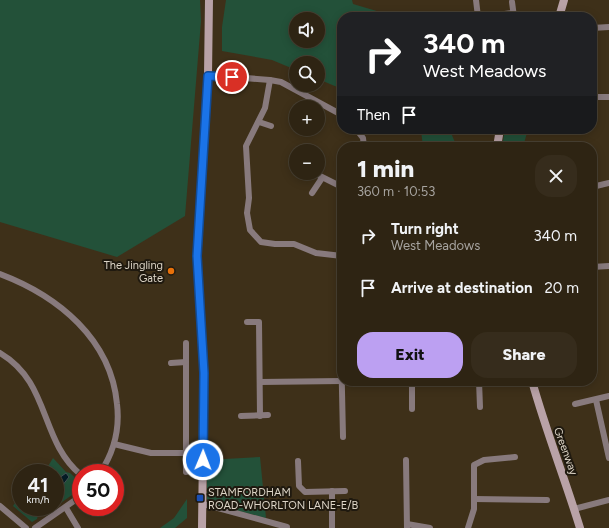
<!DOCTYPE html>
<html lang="en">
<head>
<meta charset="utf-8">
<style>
  body { margin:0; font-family:Figtree,sans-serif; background:#362c1c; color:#f1f3f6; height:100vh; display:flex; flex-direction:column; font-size:15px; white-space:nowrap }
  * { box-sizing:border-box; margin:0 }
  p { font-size:13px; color:#a7a4a0 }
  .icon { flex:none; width:22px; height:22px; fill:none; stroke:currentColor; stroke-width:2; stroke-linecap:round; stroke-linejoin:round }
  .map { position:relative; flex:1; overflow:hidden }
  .sheet { position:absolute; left:337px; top:142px; width:260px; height:244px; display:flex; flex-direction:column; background:#2e2413; border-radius:16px; box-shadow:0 2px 10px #0003,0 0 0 1px #494133 }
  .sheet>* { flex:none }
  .banner { position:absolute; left:337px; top:12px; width:260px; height:122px; border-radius:16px; box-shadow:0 2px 10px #0003,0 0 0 1px #494133; background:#202124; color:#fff; overflow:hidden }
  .buttons { position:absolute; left:289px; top:12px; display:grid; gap:8px }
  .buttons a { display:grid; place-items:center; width:36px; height:36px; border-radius:50%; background:#2e2413; box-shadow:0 2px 10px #0003,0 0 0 1px #494133; font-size:20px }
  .speed { position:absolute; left:12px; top:464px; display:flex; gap:8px; font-size:20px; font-weight:700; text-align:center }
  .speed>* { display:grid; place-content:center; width:52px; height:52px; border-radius:50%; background:#2e2413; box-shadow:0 2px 10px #0003,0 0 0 1px #494133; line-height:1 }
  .speed small { font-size:10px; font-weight:400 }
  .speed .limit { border:6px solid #d22; background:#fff; color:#111 }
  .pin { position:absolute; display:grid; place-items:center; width:34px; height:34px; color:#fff; margin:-17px; border:2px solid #fff; border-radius:50%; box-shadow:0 1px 4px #0007 }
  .me { position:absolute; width:44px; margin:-22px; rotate:1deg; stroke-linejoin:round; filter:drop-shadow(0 0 3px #0008) }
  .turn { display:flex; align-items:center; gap:14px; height:84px; padding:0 20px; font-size:18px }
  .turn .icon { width:52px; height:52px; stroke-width:2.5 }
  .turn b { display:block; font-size:28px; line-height:34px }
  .then { display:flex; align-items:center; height:38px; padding:0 20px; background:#0003; gap:8px; font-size:15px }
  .round { display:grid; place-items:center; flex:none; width:42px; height:42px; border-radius:16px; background:#362c1c }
  .summary { display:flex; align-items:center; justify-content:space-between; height:68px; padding:0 20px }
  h1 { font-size:24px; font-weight:800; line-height:30px }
  .primary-button { display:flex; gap:8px; margin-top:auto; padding:8px 20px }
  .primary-button a { flex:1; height:46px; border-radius:16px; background:#bca0f2; color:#111; font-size:16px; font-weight:800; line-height:46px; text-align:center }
  .primary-button a+a { background:#362c1c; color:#f1f3f6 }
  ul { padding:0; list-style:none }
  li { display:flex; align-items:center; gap:12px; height:52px; padding:0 20px }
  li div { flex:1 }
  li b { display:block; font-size:15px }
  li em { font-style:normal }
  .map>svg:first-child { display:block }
</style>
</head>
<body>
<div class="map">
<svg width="609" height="528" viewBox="0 0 609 528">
  <rect width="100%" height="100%" fill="#3e3019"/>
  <g fill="#235139" fill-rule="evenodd">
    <polygon points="0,0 200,0 201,21 185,216 117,257 0,222"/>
    <path d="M 226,0 L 352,0 L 353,4 L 380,12 L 388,17 L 342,17 L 342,89 L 318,79 L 318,63 L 296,63 L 296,70 L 272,60 L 222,51 L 222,27 ZM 296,19 L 318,19 L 318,41 L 296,41 Z"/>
    <polygon points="505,129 528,129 523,147 502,147"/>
    <polygon points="421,130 451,133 457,147 423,147"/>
    <polygon points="260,457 266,518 212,504 207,499 207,460"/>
    <polygon points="53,458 66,472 70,473 81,483 79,490 55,507 55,473 44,473"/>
    <polygon points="19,497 21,499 21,507 49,507 38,515 37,519 32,522 13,506"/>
    <polygon points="187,499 187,518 175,528 160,528 174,518"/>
  </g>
  <polygon fill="#051c26" stroke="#465356" points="66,473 69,477 55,495 55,481"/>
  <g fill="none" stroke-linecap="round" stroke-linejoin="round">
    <g stroke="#887a7d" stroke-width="6">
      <polyline points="476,0 478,17"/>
      <polyline points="512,2 514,17"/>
      <polyline points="481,17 513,13"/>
      <polyline points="592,28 609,27"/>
      <polyline points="208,75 270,80 281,82 342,115"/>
      <polyline points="270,80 265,108 246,146 249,198 247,213 250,230 261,242 275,244 294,244 316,253 342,256"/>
      <polyline points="592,97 609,97"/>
      <polyline points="259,122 271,126"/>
      <polyline points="356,129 363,138 364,147"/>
      <polyline points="314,173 342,187"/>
      <polyline points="592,187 609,183"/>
      <polyline points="312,193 322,178"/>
      <polyline points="592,267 609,266"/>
      <path d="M 0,274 C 58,296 111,339 117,404 C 120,429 114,452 100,473"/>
      <polyline points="340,300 343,437"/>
      <polyline points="247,322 259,322 260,416"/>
      <polyline points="186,343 186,472"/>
      <path d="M 0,353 C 51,383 39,440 81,475"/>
      <polyline points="171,363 186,362"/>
      <polyline points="412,381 412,409"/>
      <polyline points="479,381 480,407"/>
      <polyline points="260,382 342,381"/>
      <polyline points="596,400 609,458"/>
      <polyline points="575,404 609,396"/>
      <polyline points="241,416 268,415"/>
      <polyline points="114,444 151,453 186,453"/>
      <polyline points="406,460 407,528"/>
      <polyline points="298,461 299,486 305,492 345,491"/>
      <polyline points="474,499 547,500"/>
      <polyline points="203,504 287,527"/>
      <polyline points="0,506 26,528"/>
      <polyline points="66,508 78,528"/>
      <polyline points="574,509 609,500"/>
      <polyline points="407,524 430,528"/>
      <polyline points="35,528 81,496"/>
      <polyline points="332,528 332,491"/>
      <polyline points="468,528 474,509 474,465 484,460 515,457"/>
    </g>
    <g stroke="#b9a2a7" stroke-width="8">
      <polyline points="559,17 564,0"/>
      <polyline points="497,147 500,129"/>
      <path d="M 532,381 C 546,431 565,479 580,528"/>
      <polyline points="202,528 204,373 197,256 208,75 209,0"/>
    </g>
  </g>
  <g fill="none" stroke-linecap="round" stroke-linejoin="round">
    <defs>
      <polyline id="route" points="203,460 204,373 197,256 208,76 232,77"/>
    </defs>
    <use href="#route" stroke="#114b97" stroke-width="10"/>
    <use href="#route" stroke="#1a73e8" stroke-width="7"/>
  </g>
  <circle fill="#e8710a" stroke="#1f190f" stroke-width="1.5" cx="171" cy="271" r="4"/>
  <rect fill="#1a4fb4" stroke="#1f190f" stroke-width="1.5" x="196" y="494" width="8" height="8" rx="2"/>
  <g text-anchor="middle" stroke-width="4" stroke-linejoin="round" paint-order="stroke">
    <g font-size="11" fill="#dcd4c6" stroke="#1f190f" text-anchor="end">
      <text x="163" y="269">The Jingling<tspan x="163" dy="13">Gate</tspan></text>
      <text x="208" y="496" text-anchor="start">STAMFORDHAM<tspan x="208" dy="13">ROAD-WHORLTON LANE-E/B</tspan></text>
    </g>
    <g font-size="11" fill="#dcd4c6" stroke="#1f190f">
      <text transform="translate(566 451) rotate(70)" y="4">Greenway</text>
    </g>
  </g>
</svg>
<div class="buttons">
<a><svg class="icon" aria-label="sound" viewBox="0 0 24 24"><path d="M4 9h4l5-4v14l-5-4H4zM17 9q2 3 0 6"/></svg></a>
<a><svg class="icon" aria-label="search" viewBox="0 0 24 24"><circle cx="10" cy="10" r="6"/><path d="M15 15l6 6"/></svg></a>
<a>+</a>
<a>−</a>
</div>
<div class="speed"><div>41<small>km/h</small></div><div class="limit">50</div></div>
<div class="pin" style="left:232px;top:77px;background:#d93025"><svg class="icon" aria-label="arrive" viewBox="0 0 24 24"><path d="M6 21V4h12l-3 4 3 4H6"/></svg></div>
<svg class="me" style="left:203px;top:460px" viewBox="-20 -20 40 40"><circle r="17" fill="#1a73e8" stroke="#fff" stroke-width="3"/><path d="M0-11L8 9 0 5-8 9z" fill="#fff"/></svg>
<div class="banner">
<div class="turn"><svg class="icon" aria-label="right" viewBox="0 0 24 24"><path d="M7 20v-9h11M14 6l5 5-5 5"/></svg><div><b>340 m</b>West Meadows</div></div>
<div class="then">Then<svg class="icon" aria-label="arrive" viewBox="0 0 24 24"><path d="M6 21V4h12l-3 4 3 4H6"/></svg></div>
</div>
<section class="sheet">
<div class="summary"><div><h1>1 min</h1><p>360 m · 10:53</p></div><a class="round"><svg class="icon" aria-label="close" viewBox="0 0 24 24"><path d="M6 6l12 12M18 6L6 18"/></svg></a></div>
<ul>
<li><svg class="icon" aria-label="right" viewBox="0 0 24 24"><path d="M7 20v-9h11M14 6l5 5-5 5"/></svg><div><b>Turn right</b><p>West Meadows</p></div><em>340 m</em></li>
<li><svg class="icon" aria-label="arrive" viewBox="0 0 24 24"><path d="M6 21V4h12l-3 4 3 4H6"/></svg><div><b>Arrive at destination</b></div><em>20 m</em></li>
</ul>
<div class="primary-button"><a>Exit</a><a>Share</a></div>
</section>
</div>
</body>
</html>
